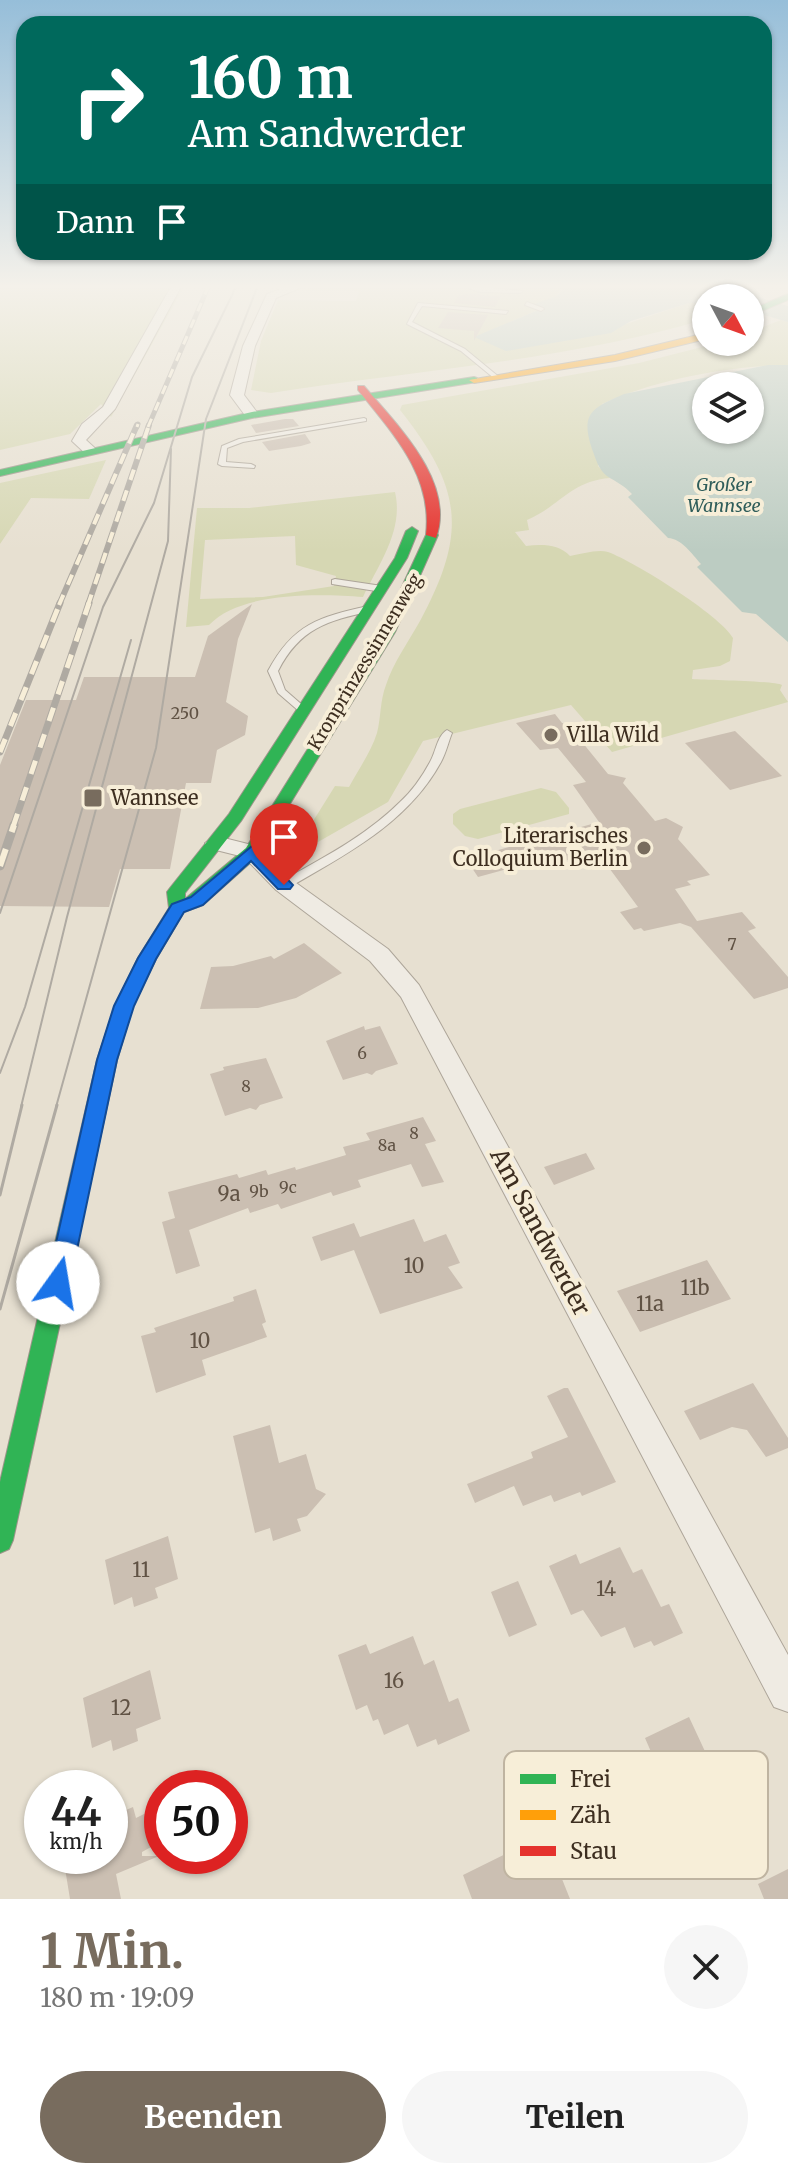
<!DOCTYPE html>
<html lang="de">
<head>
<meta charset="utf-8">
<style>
  body { margin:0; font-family:Merriweather,serif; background:#f6f6f6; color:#222; height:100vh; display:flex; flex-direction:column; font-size:30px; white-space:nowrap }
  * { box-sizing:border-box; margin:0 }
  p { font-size:26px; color:#767676 }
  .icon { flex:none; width:44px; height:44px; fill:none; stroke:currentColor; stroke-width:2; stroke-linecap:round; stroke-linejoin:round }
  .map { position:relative; height:1899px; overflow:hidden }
  .drawer { display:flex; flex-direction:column; background:#fff; flex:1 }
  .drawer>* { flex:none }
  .hud { position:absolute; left:16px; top:16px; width:756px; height:244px; border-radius:24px; box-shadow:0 2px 6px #0004; background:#00695c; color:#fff; overflow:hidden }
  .needle { width:52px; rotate:131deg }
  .controls { position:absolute; left:692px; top:284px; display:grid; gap:16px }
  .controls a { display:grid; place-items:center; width:72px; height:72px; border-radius:50%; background:#fff; box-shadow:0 2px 6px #0004; font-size:40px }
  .speed { position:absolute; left:24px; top:1770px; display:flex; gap:16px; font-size:40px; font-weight:700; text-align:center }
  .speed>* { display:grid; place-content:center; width:104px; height:104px; border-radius:50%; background:#fff; box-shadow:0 2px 6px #0004; line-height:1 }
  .speed small { font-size:20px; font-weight:400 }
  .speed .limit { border:12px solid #d22; background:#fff; color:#111 }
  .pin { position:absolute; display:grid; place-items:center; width:68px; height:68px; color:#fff; margin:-82px -34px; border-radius:50% 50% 50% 0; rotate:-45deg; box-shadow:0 0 8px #0007 }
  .pin .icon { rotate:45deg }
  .me { position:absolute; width:88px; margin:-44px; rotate:13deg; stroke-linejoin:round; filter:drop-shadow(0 0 6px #0008) }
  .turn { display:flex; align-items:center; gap:28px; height:168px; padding:0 40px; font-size:36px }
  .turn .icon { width:104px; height:104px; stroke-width:2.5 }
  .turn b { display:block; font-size:56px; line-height:68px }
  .then { display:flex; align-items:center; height:76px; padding:0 40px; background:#0003; gap:16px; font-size:30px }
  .round { display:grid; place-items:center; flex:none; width:84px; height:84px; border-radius:42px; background:#f6f6f6 }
  .overview { display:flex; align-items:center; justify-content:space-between; height:136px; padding:0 40px }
  h1 { font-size:48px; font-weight:700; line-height:60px; color:#786c5e }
  .primary-button { display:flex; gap:16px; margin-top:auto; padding:16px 40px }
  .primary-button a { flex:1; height:92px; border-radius:48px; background:#786c5e; color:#fff; font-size:32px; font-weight:700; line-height:92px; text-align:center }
  .primary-button a+a { background:#f6f6f6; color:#222 }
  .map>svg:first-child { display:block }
</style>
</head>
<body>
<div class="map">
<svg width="788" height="1899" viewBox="0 0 788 1899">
  <rect width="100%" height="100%" fill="#e7e0d1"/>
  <g fill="#d6d7b3" fill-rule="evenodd">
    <polygon points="0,285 185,285 111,417 101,404 70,434 0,450"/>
    <path d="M 325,285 L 566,285 L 545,307 L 475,337 L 623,325 L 689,303 L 706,303 L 706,319 C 565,361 416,370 271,393 L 251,390 L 261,341 L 278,300 L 356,301 L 359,291 L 302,290 Z"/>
    <path d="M 781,320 L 788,322 L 788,365 C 729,366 657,379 602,404 L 598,466 L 610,478 C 571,481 560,506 527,520 L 529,530 L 515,532 L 526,546 C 542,544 559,544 570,556 C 581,554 598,549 608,552 C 635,562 720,615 733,638 L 730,661 L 720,666 L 693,670 L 692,679 C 707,680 775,681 782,685 L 780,690 L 788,702 L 612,752 L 571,705 L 423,741 L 388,802 L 290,858 L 335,786 L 349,787 C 358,770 371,752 377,733 C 381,718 380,700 386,685 C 393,663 409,641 420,621 C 468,532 462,488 400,410 L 402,405 L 639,363 L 722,342 L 750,342 L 750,332 Z"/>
    <polygon points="106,460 89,499 31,498 0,544 0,483"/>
    <path d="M 395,492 C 404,530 379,564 363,597 C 320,594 241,591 209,625 L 186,627 L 197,508 L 249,508 ZM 295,536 L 296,565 L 336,576 L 334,586 L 263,597 L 200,599 L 205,540 Z"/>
    <polygon points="541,788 556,792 569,808 569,814 478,839 465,836 453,824 453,814 460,809"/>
  </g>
  <g fill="#bcccc2" fill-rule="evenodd">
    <polygon points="566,285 755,285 761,298 788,306 788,322 750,311 750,298 706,298 706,303 689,303 631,321 611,333 506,351 474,337 543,308 534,304 557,296"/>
    <path d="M 768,365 L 788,365 L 788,642 L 756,614 L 742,612 L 697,567 L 701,564 C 691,553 682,539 668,538 L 628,497 L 632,494 C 624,485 616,482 607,476 C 598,469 596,459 592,449 C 580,413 592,408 624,394 ZM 750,386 L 750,430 L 706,430 L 706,386 Z"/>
  </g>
  <g fill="#cbbfb2">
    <polygon points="476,294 480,295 501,296 495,307 454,303 459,295"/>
    <polygon points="448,312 488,315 474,341 474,331 438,328"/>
    <polygon points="285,419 293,419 299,426 256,433 251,425"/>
    <polygon points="305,434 311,443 301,446 269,451 262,442"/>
    <polygon points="252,604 238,639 226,702 248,716 245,735 217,750 211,783 186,783 170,869 120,869 109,907 0,906 0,765 26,700 76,700 84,677 195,677 208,636"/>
    <polygon points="555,714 562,723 580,727 578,737 608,774 626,778 623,783 655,821 666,818 683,827 678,839 710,875 687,881 691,885 675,889 697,921 742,912 756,928 748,931 788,977 788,988 754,999 691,927 680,923 644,931 641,928 634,930 620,912 638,907 598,853 530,869 526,864 478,877 466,859 599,822 573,785 586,782 558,748 540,750 516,723"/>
    <polygon points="735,731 782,776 730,790 685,743"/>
    <polygon points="304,943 342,973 296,998 258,1008 200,1009 211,967 233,966 271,956 274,959"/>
    <polygon points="364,1026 365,1030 380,1026 398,1064 376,1071 372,1075 367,1073 343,1080 326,1041"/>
    <polygon points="266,1058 283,1098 260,1105 256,1110 250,1108 225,1116 210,1074 224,1070 223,1067"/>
    <polygon points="423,1117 436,1141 425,1144 444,1182 422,1187 411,1164 358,1180 361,1187 333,1196 331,1192 281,1209 278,1204 250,1213 248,1208 189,1230 200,1266 176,1274 162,1222 175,1218 168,1192 237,1174 239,1178 266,1170 268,1175 295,1167 296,1170 346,1155 343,1147 370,1140 366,1133"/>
    <polygon points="586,1153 595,1169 554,1185 544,1167"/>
    <polygon points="414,1219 424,1242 446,1234 460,1263 448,1267 463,1288 380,1314 354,1250 321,1261 312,1237 354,1223 360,1237"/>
    <polygon points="707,1260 731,1299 640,1332 617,1291"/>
    <polygon points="256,1289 266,1322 262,1324 267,1337 202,1360 206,1375 156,1393 141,1336 156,1332 154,1328 234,1301 233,1297"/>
    <polygon points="753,1383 788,1438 788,1448 766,1457 747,1430 732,1427 700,1440 684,1411"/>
    <polygon points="564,1388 568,1388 616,1482 582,1496 580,1492 554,1502 551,1495 523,1506 514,1486 475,1503 467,1484 533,1458 531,1452 568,1437 547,1396"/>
    <polygon points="270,1425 279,1463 306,1454 316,1489 326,1494 307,1516 297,1519 301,1531 273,1541 270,1528 255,1533 233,1436"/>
    <polygon points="168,1536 178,1579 155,1588 158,1598 134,1607 132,1597 114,1605 105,1560"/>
    <polygon points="620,1547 633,1573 642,1569 661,1607 669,1604 683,1633 654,1646 651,1641 634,1648 625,1627 601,1637 583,1610 571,1615 549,1566 576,1554 580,1564"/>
    <polygon points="518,1581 537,1625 509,1637 491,1592"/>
    <polygon points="413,1636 424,1665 434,1660 449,1702 458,1698 470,1731 438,1745 436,1739 417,1747 408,1724 384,1735 378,1719 373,1721 367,1705 356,1710 338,1655 366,1644 370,1654"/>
    <polygon points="150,1670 161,1719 136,1729 138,1741 113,1751 111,1740 92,1748 83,1698"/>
    <polygon points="689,1717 729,1803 677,1830 655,1781 662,1777 645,1738"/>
    <polygon points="551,1794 570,1840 550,1849 570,1899 472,1899 463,1875 542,1836 529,1804"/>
    <polygon points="133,1807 136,1818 156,1808 162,1841 142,1852 142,1856 159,1856 116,1874 121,1899 70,1899 63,1856 110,1856 110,1817"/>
    <polygon points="788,1869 788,1899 764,1899 758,1884"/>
  </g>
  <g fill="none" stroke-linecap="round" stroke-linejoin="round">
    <defs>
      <g id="lane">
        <polygon points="272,285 279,285 287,290 282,291"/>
        <polygon points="320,285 337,285 334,287"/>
        <polygon points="460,285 523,291 520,293 480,292"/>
        <polygon points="527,302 543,308 544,309 541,311 525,305"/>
        <polygon points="418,303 508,311 506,314 422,306 412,322 465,349 499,377 499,379 495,379 461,351 407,324"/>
        <polygon points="708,342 715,342 716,343 713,345"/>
        <polygon points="364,418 366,419 366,421 243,442 227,448 226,462 251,464 255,466 254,468 222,466 218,464 222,446 239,439"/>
        <polygon points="335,579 382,586 386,589 382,592 332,584 332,580"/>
        <path d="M 368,606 L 372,609 L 371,611 C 327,621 300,628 278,671 L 285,690 L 308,710 L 303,713 L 300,712 L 278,693 L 268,671 C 293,624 319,617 368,606 Z"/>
        <path d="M 447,730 L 452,733 C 448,743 446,753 441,762 C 408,823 345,855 288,888 L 280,888 L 278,885 L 280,882 C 321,859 366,836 400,802 C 412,791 422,777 430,762 C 436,752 437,736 447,730 Z"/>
      </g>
      <g id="street">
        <polygon points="172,285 182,285 115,409 86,440 98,451 86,454 72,441 82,424 103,407"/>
        <polygon points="292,285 307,285 276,298 255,346 244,395 259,415 247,418 230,395 243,346 267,294"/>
        <polygon points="216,836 260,847 292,880 388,949 419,985 788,1655 788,1712 774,1707 401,997 370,961 276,890 244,857 208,848 205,843"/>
      </g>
      <g id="fast">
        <polygon points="788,294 788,300 750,316 750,310"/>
        <polygon points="474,377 477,378 477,382 252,418 0,476 0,470 252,412"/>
        <polygon points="412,527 418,531 407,558 241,821 185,893 185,899 246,848 381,632 426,535 436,532 438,535 395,632 258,856 203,905 184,912 156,959 133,1006 117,1060 13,1540 9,1549 0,1553 0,1482 97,1060 115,1006 138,958 169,908 167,892 170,888 229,814 395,558 406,531"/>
      </g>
      <polygon id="slow" points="706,333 706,339 615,361 474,383 469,380 615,355"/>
      <path id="jam" d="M 358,386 L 364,386 C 397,425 456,482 436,538 L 426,535 C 433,475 393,434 358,390 Z"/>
    </defs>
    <use href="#lane" stroke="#ada599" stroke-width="2"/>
    <use href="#street" stroke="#ada599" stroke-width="2"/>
    <use href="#fast" stroke="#9c958a" stroke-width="2"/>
    <use href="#slow" stroke="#9c958a" stroke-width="2"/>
    <use href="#jam" stroke="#9c958a" stroke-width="2"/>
    <use href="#lane" fill="#efebe3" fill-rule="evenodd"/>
    <use href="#street" fill="#efebe3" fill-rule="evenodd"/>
    <use href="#fast" fill="#30b455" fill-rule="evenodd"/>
    <use href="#slow" fill="#ff9f0a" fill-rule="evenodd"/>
    <use href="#jam" fill="#e5322d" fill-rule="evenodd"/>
    <g stroke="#afaaa2" stroke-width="2">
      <polyline points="0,913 103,607 154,503 192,377 237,285"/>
      <polyline points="0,1073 25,1007 131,640"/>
      <polyline points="21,1107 67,917 168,541 171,449"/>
      <polyline points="56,1107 156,748 206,419 258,285"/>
    </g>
    <g stroke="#afaaa2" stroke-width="3">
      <polyline points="0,1195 22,1105"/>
      <polyline points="0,1309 57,1105"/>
    </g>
    <defs>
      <g id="rail-far3">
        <polyline points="137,427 138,424"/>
        <polyline points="148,427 209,285"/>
      </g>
      <g id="rail-far2">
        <polyline points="59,605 137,425"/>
        <polyline points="88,605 149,425"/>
      </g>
      <g id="rail-far1">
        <polyline points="0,752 60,603"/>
        <polyline points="13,827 89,603"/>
      </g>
      <polyline id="rail" points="0,866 14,825"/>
    </defs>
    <use href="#rail-far3" stroke="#afaaa2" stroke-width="5"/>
    <use href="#rail-far2" stroke="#afaaa2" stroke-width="6"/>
    <use href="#rail-far1" stroke="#afaaa2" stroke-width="7"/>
    <use href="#rail" stroke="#afaaa2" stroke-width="9"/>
    <use href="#rail-far3" stroke="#f7eed8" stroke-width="3" stroke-dasharray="9" stroke-linecap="butt"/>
    <use href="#rail-far2" stroke="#f7eed8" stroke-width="4" stroke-dasharray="11" stroke-linecap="butt"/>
    <use href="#rail-far1" stroke="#f7eed8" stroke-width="5" stroke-dasharray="14" stroke-linecap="butt"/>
    <use href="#rail" stroke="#f7eed8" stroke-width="6" stroke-dasharray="18" stroke-linecap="butt"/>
  </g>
  <linearGradient id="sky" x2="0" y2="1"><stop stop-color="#96bed9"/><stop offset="0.52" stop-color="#f4f1ea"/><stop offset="1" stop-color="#f4f1ea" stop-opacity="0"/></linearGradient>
  <rect width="788" height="551" fill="url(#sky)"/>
  <polygon fill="#1a73e8" stroke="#114b97" stroke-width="2" points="252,846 258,848 293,885 290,889 278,889 251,861 203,905 184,912 156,959 134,1006 117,1060 70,1283 66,1291 58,1294 50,1291 47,1283 97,1060 114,1006 138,958 172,904 191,897"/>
  <g fill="#786c5e" stroke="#f7eed8" stroke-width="3">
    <circle cx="551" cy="735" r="8"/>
    <rect x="83" y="788" width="20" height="20" rx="4"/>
    <circle cx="644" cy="848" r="8"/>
  </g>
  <g text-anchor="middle" stroke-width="8" stroke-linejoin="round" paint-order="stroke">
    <g font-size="16" fill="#605244">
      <text x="185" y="719">250</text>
      <text x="732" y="950">7</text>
      <text x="362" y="1059">6</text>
      <text x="246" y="1092">8</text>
      <text x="414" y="1139">8</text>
      <text x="387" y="1151">8a</text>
      <text x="288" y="1193">9c</text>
      <text x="259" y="1197">9b</text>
    </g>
    <g font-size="18" font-style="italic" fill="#2f5d5a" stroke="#f7eed8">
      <text x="724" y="491">Großer<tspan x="724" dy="21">Wannsee</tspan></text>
    </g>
    <g font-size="18" fill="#3d2e20" stroke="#f7eed8">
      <text transform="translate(365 662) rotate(-59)" y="6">Kronprinzessinnenweg</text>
    </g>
    <g font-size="20" fill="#3d2e20" stroke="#f7eed8" text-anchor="start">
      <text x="567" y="742">Villa Wild</text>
      <text x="111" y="805">Wannsee</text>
      <text x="628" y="843" text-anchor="end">Literarisches<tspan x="628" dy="23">Colloquium Berlin</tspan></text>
    </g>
    <g font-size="20" fill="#605244">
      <text x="229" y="1201">9a</text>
      <text x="414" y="1273">10</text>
      <text x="695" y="1295">11b</text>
      <text x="650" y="1311">11a</text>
      <text x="200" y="1348">10</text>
      <text x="141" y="1577">11</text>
      <text x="606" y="1596">14</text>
      <text x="394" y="1688">16</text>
      <text x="121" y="1715">12</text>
    </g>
    <g font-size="24" fill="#3d2e20" stroke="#f7eed8">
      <text transform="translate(540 1232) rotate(62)" y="8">Am Sandwerder</text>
    </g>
  </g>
  <rect x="504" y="1751" width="264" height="128" rx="12" fill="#f7eed8" stroke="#bfb4a1" stroke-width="2"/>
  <rect x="520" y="1774" width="36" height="10" fill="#30b455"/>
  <rect x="520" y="1810" width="36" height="10" fill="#ff9f0a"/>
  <rect x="520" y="1846" width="36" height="10" fill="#e5322d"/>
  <g font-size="22" fill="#3d2e20">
    <text x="570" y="1787">Frei</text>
    <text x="570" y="1823">Zäh</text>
    <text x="570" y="1859">Stau</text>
  </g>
</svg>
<div class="controls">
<a><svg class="needle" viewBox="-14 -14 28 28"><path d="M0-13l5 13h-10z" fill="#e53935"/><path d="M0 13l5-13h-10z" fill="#767676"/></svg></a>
<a><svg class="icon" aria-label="layers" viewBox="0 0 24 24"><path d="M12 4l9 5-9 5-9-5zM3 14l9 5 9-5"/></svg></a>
</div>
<div class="speed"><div>44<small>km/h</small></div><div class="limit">50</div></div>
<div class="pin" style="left:284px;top:885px;background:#d93025"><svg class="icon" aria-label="arrive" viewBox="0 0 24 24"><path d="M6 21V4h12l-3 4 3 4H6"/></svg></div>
<svg class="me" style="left:58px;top:1283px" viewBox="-20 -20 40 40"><circle r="19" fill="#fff"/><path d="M0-13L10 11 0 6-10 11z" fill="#1a73e8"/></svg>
<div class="hud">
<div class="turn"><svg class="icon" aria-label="right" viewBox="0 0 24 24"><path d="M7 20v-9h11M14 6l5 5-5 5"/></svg><div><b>160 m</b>Am Sandwerder</div></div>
<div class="then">Dann<svg class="icon" aria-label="arrive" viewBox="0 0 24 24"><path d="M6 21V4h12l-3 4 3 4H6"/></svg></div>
</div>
</div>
<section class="drawer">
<div class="overview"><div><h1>1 Min.</h1><p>180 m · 19:09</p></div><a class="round"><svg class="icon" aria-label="close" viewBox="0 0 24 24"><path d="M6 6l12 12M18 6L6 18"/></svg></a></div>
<div class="primary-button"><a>Beenden</a><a>Teilen</a></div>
</section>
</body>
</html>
